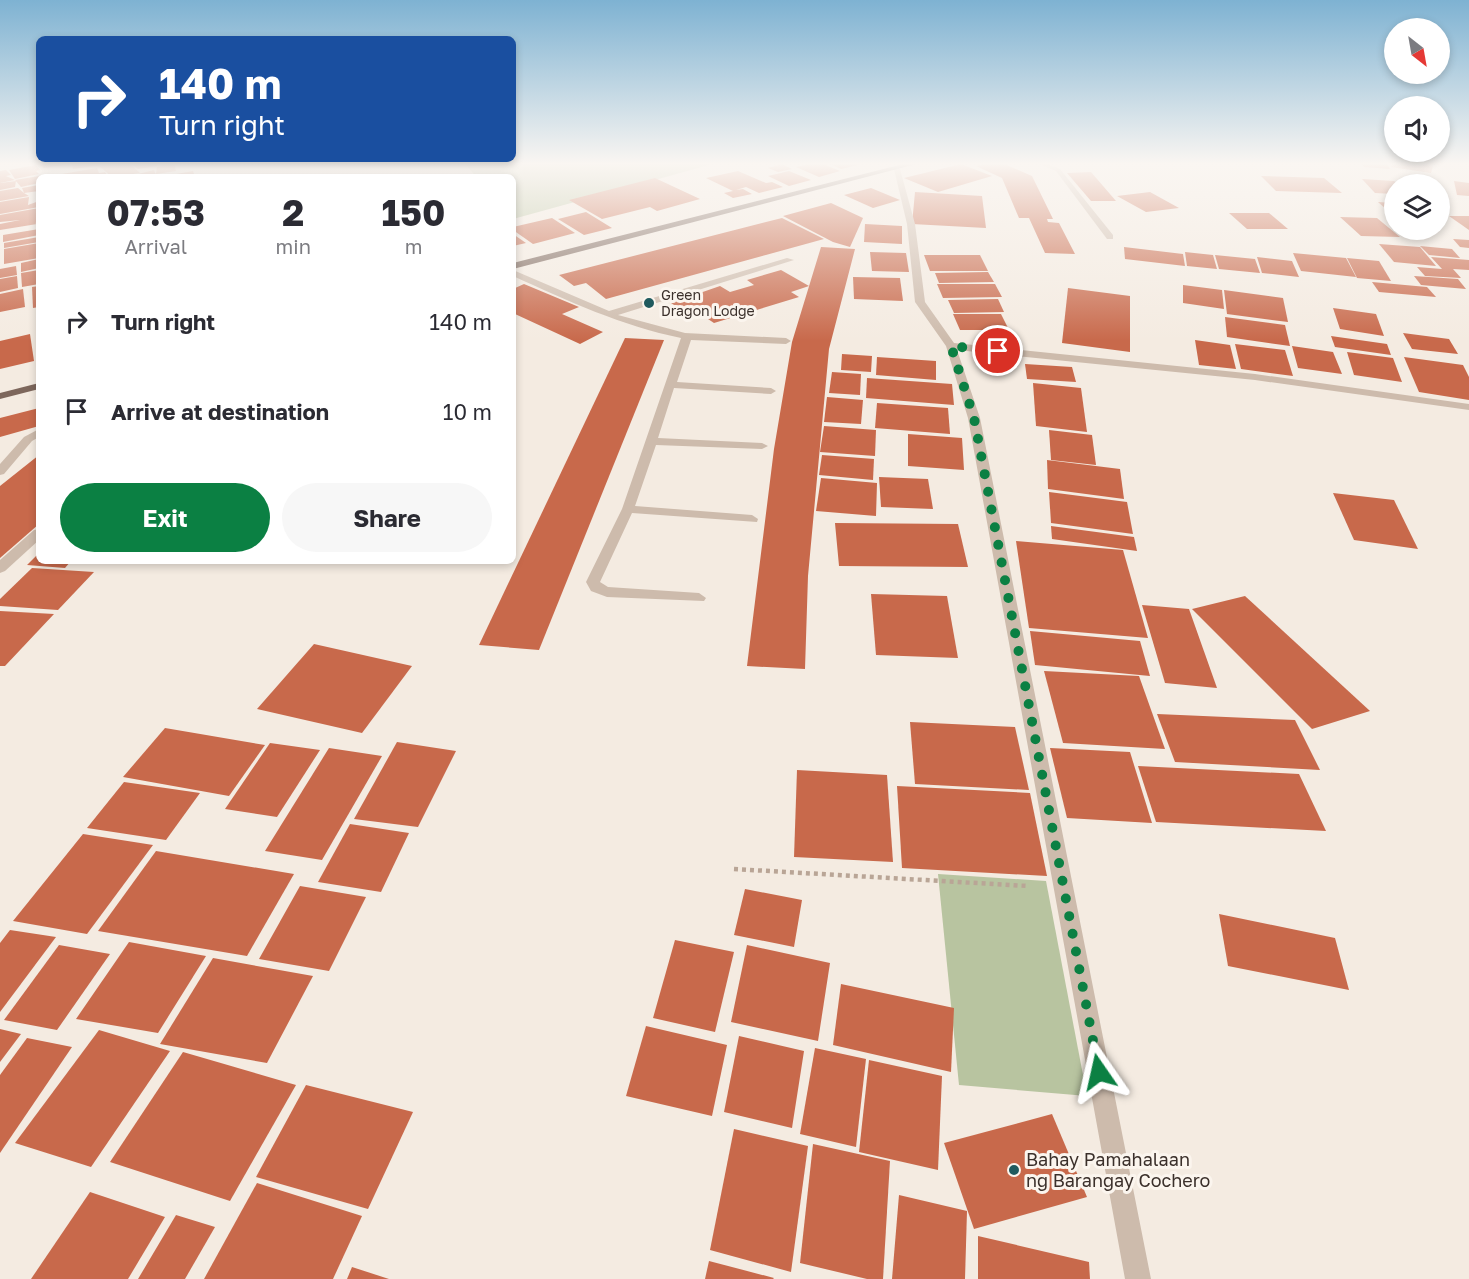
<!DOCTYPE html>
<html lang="en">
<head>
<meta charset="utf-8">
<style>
  body { margin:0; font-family:"Golos Text",sans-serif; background:#f7f7f7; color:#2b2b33; height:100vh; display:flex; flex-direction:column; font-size:22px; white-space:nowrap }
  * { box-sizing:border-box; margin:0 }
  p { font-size:20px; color:#7c7c81 }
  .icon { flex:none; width:33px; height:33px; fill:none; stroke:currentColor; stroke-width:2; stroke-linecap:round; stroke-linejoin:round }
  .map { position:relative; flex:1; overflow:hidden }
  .sheet { position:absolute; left:36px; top:174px; width:480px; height:390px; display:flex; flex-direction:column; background:#fff; border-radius:9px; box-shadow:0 3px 9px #0003 }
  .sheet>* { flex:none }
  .top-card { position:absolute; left:36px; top:36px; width:480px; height:126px; border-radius:9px; box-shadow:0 3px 9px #0003; background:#1a4fa0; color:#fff; overflow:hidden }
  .needle { width:39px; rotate:149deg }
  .fabs { position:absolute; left:1384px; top:18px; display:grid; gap:12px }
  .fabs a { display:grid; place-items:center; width:66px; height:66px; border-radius:50%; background:#fff; box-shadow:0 3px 9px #0003; font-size:30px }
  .pin { position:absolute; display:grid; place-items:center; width:51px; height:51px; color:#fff; margin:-26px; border:3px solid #fff; border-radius:50%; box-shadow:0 2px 6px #0007 }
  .me { position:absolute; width:66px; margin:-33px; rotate:349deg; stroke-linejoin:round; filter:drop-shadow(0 0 4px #0008) }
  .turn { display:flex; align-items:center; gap:21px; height:126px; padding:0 24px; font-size:27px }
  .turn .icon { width:78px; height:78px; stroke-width:2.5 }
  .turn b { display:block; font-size:42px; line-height:51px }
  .eta { display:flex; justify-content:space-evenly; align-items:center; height:102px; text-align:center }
  .eta b { font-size:36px; font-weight:700; line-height:42px }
  .cta { display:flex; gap:12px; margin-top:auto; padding:12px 24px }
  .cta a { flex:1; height:69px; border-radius:36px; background:#0b8043; color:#fff; font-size:24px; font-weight:700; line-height:69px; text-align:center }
  .cta a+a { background:#f7f7f7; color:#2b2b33 }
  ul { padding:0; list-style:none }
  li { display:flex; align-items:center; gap:18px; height:90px; padding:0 24px }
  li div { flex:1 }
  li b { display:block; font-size:22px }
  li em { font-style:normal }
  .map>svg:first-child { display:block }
</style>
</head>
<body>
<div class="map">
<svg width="1469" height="1279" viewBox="0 0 1469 1279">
  <rect width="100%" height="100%" fill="#f4ebe1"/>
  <g fill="#b8c4a0">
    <polygon points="464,162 720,162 513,219 513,177 476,177"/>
    <polygon points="938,874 1046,881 1087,1096 959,1085"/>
  </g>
  <g fill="#c8694b">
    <polygon points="64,162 63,165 44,168 38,164"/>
    <polygon points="88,162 101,165 73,169 72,165"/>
    <polygon points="99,162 128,162 140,173 112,177 99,166 102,166"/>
    <polygon points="155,162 157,166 138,169 132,164"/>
    <polygon points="160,162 174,162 176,171 156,174 157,167 162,166"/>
    <polygon points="818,162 840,171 819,177 796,167"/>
    <polygon points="826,162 853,162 858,165 841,169"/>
    <polygon points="1000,162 1032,176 1053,219 1047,219 1048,222 1059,223 1075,254 1045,253 1029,218 1019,218 1002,178 976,166"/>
    <polygon points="1361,162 1386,163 1390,169 1364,167"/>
    <polygon points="1393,162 1411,162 1433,166 1431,173 1391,167"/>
    <polygon points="782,164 792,169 778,172 768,168"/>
    <polygon points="961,164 992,176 938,192 904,178"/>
    <polygon points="36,165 40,170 36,171 39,174 15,179 9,170"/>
    <polygon points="97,168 99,173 105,172 108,177 44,177"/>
    <polygon points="6,170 11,175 6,176 15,180 0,183 0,171"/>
    <polygon points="154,170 157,177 131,177 130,176"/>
    <polygon points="193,171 195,177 165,177 165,176"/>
    <polygon points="738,171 766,183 772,182 783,187 759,193 746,187 736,190 743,189 752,194 733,198 724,193 733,191 706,178"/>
    <polygon points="789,171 811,180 789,186 768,176"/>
    <polygon points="1091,172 1116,201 1091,201 1067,173"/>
    <polygon points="39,176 39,183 21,187 15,180"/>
    <polygon points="1261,176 1324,178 1342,193 1276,191"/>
    <polygon points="655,178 700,199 657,211 650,207 602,219 569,200"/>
    <polygon points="1362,179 1394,181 1398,184 1395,184 1395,194 1375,193"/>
    <polygon points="16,181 15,187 0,190 0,183"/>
    <polygon points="1454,181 1469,183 1469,196 1457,195"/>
    <polygon points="39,185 39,191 24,193 29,196 0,201 0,191 18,188 24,193 22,188"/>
    <polygon points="871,188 900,200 873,208 844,195"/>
    <polygon points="915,192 982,196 986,228 912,224"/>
    <polygon points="1150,192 1179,208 1146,212 1117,196"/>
    <polygon points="29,197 28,205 39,201 39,207 0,214 0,202"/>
    <polygon points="1378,202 1395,203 1395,217"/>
    <polygon points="831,203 863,218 850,247 833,242 783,216"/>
    <polygon points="39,208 39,222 35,223 37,224 0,230 0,224 20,220 0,222 0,215"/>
    <polygon points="586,212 612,228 584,235 558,219"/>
    <polygon points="1229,213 1269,213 1288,229 1247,229"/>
    <polygon points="1449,216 1469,216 1469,230"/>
    <polygon points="1340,217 1377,218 1400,237 1361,236"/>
    <polygon points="552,218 575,233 533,244 513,230 513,227"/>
    <polygon points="782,218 824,239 606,299 586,283 574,286 559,275"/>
    <polygon points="865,224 902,226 902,244 864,242"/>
    <polygon points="39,229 39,235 3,242 3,235"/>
    <polygon points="513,234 526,243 513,246"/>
    <polygon points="39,237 39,242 4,248 4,243"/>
    <polygon points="1453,239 1469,240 1469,248 1460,247"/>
    <polygon points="39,243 39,258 4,264 4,249"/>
    <polygon points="1379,244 1420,247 1436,266 1394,262"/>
    <polygon points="1420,246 1452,249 1460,258 1429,255"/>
    <polygon points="821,247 855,249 829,349 808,576 805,669 747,666 774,449 792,342"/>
    <polygon points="1124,247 1183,254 1185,266 1125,259"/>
    <polygon points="870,252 906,253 909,272 872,271"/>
    <polygon points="1185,252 1213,255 1217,269 1187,266"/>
    <polygon points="1293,253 1346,258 1356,277 1301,271"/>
    <polygon points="924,255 980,255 988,271 930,271"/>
    <polygon points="1215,255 1255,259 1260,273 1219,269"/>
    <polygon points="1257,257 1292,261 1299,277 1262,273"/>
    <polygon points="1431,257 1469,260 1469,270 1453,269 1461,278 1425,276 1417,267 1442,269"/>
    <polygon points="1347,258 1379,261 1391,281 1357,278"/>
    <polygon points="39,259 39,268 21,272 21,263"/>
    <polygon points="16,266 17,275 0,278 0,269"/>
    <polygon points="39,270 39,284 22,287 21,273"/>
    <polygon points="781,270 809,286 791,292 799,297 714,323 696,311 688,314 671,303 720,286 730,292 754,285 747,280"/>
    <polygon points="988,272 994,282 939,283 935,273"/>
    <polygon points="17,276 18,288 0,292 0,279"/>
    <polygon points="1414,276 1458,279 1466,289 1421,285"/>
    <polygon points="853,277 900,278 903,301 854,299"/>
    <polygon points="1372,282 1427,287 1436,297 1379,292"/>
    <polygon points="524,284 579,307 562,314 603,332 580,344 515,314 513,289"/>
    <polygon points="937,284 995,284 1002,297 943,298"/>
    <polygon points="1183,285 1222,290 1224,309 1183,303"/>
    <polygon points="39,286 39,307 33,308 32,287"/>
    <polygon points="1068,288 1130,296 1130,352 1062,343"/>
    <polygon points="23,289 25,307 0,312 0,294"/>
    <polygon points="1224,290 1283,298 1288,322 1227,314"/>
    <polygon points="998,299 1004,312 954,313 948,300"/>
    <polygon points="1333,308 1376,314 1384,336 1340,329"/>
    <polygon points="953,314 1001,314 1009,330 960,330"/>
    <polygon points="1225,317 1285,325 1290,346 1227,337"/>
    <polygon points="1403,333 1449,339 1458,354 1412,349"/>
    <polygon points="30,334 34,361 0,369 0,341"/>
    <polygon points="1331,336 1387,344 1391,355 1335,347"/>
    <polygon points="625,338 664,340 539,650 479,645"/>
    <polygon points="1195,340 1230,345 1236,369 1199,365"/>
    <polygon points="1235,344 1285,350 1293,376 1241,369"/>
    <polygon points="1292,346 1333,352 1342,374 1298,368"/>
    <polygon points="1347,352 1393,358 1402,382 1354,375"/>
    <polygon points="842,354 872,356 871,372 841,370"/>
    <polygon points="877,357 936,361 936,380 876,375"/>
    <polygon points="1404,357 1463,365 1469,377 1469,400 1419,392"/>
    <polygon points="1025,364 1072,367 1076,382 1027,379"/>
    <polygon points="832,372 861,374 860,395 829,393"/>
    <polygon points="867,378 952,384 954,405 866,398"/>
    <polygon points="1033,383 1081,388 1087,432 1036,426"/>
    <polygon points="827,397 863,400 861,424 824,422"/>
    <polygon points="877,403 948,408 950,434 875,428"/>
    <polygon points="39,408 39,426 0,437 0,418"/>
    <polygon points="824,426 876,430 875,456 820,452"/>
    <polygon points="1049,430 1092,435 1096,465 1051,460"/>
    <polygon points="908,434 962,438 964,470 908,466"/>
    <polygon points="39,455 39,524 0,558 0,486"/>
    <polygon points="822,455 874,459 873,480 819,475"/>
    <polygon points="1047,460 1120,469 1124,499 1048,489"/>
    <polygon points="879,477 928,479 933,509 881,507"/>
    <polygon points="821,478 877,483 876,516 816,511"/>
    <polygon points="1049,492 1127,502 1133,534 1051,523"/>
    <polygon points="1333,493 1394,500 1418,549 1354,540"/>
    <polygon points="835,523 958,524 968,567 839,566"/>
    <polygon points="1051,526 1134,537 1137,551 1052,539"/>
    <polygon points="1016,541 1123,550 1148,638 1029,628"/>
    <polygon points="39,553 39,561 71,561 65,568 27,565"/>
    <polygon points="32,568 94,572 58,610 0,606 0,599"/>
    <polygon points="871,594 947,596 958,658 876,655"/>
    <polygon points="1245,596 1370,711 1312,729 1192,609"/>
    <polygon points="1142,605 1189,609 1217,688 1165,683"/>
    <polygon points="0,611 54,614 5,666 0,666"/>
    <polygon points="1030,631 1140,641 1150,676 1035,665"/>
    <polygon points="314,644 412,666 362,733 257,709"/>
    <polygon points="1044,671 1139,676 1165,749 1063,743"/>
    <polygon points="1157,714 1295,720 1320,770 1175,762"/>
    <polygon points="910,722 1015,727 1029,790 915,784"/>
    <polygon points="165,728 265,745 229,796 123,777"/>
    <polygon points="397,742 456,751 418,827 354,819"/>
    <polygon points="270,743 320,750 277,817 225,809"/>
    <polygon points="329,748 382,756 322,860 265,851"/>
    <polygon points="1050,748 1130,752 1152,823 1067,818"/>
    <polygon points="1138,766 1299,774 1326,831 1156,822"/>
    <polygon points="797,770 887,775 893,862 794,857"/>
    <polygon points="124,782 200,793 166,840 87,828"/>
    <polygon points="897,786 1030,793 1047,876 902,868"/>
    <polygon points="350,824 409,833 381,892 318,882"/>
    <polygon points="83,834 153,845 87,934 13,921"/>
    <polygon points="156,851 294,874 247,956 98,931"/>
    <polygon points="300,886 366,897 329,971 259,959"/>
    <polygon points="745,889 802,900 794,947 734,935"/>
    <polygon points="1219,914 1335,938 1349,990 1228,966"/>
    <polygon points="10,930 56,937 0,1012 0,943"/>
    <polygon points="675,940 734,952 715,1032 653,1018"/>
    <polygon points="129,942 206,956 158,1033 76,1019"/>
    <polygon points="59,945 110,954 57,1030 4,1020"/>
    <polygon points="747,945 830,963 818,1041 731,1022"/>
    <polygon points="213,958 313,976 267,1063 160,1044"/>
    <polygon points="841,984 954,1008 951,1072 833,1045"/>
    <polygon points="646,1026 727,1045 712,1116 626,1096"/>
    <polygon points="0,1029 21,1034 0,1062"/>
    <polygon points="99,1030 170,1051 91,1167 15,1143"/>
    <polygon points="739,1036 804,1051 792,1128 724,1112"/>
    <polygon points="27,1038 72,1047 0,1153 0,1075"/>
    <polygon points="815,1048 866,1059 856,1147 800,1134"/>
    <polygon points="183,1052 296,1085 230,1201 110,1162"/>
    <polygon points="869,1060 942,1076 938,1170 859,1152"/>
    <polygon points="306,1085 413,1112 368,1209 256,1177"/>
    <polygon points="1052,1114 1087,1197 974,1229 944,1143"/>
    <polygon points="734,1129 808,1146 791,1272 710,1250"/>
    <polygon points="813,1144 890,1161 883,1279 867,1279 800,1263"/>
    <polygon points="257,1183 362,1216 333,1279 204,1279"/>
    <polygon points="90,1192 165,1217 128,1279 31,1279"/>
    <polygon points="899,1195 967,1211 965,1279 892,1279"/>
    <polygon points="176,1215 215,1227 185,1279 138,1279"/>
    <polygon points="978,1236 1089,1262 1090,1279 978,1279"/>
    <polygon points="709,1261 774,1278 773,1279 705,1279"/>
    <polygon points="352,1267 389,1279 347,1279"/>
  </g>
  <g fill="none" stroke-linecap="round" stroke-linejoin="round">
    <polyline stroke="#b9a596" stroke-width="4.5" stroke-dasharray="4 4" stroke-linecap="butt" points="734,869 1028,886"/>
    <g fill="#cdbbac" fill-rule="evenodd">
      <polygon points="1034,162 1044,162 1060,169 1113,235 1113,239 1107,239 1056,171"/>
      <polygon points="897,167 900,169 915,224 925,302 954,343 1255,374 1469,404 1469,410 1255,380 957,350 980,418 1151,1279 1125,1279 968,418 946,346 915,302 907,224 894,169"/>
      <path d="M 787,258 L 794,260 L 618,315 L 685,333 L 786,338 L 791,341 L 786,344 L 691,340 L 677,382 L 771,388 L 776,391 L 771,394 L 674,388 L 658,438 L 762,443 L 768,446 L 762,449 L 656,445 L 635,506 L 752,515 L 758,519 L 757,522 L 632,513 L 600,582 L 608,587 L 699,593 L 706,598 L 704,601 L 607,597 L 591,591 L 586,582 L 622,509 L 681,338 C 622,326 568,301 513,276 L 513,270 L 609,311 Z"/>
      <polygon points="39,429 39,437 32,441 4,474 0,475 0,464 24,437"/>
      <polygon points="39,529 39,540 5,571 0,573 0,560 34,530"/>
    </g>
    <g fill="#7d675c" fill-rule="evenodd">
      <polygon points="911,162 924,162 513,269 513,263"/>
      <polygon points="39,383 39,389 0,399 0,393"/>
    </g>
  </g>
  <linearGradient id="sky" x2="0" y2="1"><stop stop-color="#7eb2d2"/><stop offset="0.48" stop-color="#faf6f2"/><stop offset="1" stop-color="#faf6f2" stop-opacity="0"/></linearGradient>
  <rect width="1469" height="341" fill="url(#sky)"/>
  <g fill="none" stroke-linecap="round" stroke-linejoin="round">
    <polyline stroke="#0b8043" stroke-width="10" stroke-dasharray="0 18" points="998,351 951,346 974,418 1099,1072"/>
  </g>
  <g fill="#1f5a5e" stroke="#fbf5ee" stroke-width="2">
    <circle cx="649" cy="303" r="6"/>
    <circle cx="1014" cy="1170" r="6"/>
  </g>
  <g text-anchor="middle" stroke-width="6" stroke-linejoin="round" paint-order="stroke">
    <g font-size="14" fill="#3b302b" stroke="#fbf5ee" text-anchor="start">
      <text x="661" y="300">Green<tspan x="661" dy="16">Dragon Lodge</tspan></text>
    </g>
    <g font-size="18" fill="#3b302b" stroke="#fbf5ee" text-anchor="start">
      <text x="1026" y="1166">Bahay Pamahalaan<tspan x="1026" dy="21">ng Barangay Cochero</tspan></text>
    </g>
  </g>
</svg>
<div class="fabs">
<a><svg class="needle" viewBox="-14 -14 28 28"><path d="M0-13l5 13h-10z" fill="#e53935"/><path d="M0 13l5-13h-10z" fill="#7c7c81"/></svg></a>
<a><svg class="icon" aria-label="sound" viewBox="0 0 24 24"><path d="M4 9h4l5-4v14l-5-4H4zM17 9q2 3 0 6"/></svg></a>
<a><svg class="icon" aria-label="layers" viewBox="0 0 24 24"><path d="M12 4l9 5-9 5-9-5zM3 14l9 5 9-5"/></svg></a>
</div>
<div class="pin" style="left:998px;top:351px;background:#d93025"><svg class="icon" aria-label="arrive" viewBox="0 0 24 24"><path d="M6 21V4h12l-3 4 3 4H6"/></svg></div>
<svg class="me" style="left:1099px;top:1072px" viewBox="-20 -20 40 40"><path d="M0-17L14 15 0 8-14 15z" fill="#0b8043" stroke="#fff" stroke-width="4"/></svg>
<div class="top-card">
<div class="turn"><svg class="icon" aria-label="right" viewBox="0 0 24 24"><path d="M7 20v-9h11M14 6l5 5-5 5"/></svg><div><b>140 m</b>Turn right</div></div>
</div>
<section class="sheet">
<div class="eta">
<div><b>07:53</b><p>Arrival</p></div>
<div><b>2</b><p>min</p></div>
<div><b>150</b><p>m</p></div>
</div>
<ul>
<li><svg class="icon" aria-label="right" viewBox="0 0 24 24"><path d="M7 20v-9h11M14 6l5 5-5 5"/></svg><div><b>Turn right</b></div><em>140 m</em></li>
<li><svg class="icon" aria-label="arrive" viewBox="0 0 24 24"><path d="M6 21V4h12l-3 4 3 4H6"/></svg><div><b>Arrive at destination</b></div><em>10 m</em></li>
</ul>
<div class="cta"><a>Exit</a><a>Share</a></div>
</section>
</div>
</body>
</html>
